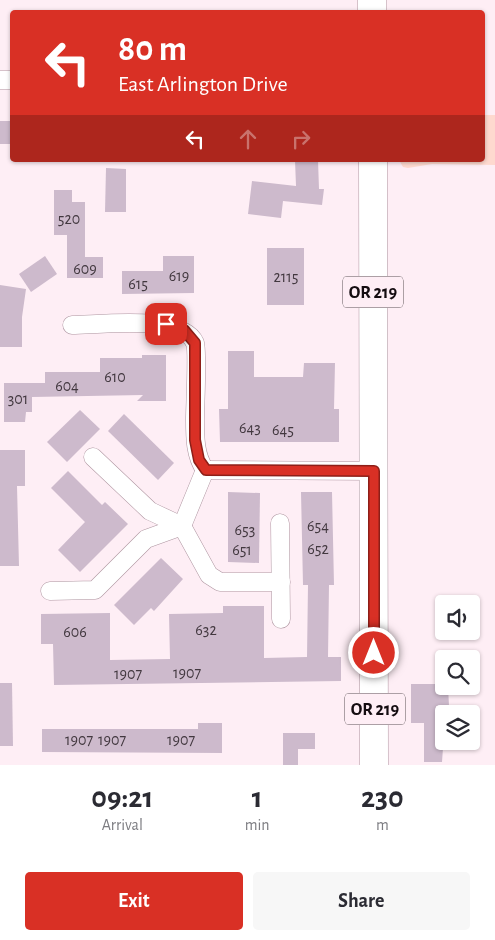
<!DOCTYPE html>
<html lang="en">
<head>
<meta charset="utf-8">
<style>
  body { margin:0; font-family:"Alegreya Sans",sans-serif; background:#f7f7f7; color:#2b2b33; height:100vh; display:flex; flex-direction:column; font-size:19px; white-space:nowrap }
  * { box-sizing:border-box; margin:0 }
  p { font-size:16px; color:#7c7c81 }
  .icon { flex:none; width:28px; height:28px; fill:none; stroke:currentColor; stroke-width:2; stroke-linecap:round; stroke-linejoin:round }
  .map { position:relative; height:765px; overflow:hidden }
  .sheet { display:flex; flex-direction:column; background:#fff; flex:1 }
  .sheet>* { flex:none }
  .banner { position:absolute; left:10px; top:10px; width:475px; height:152px; border-radius:5px; box-shadow:0 1px 4px #0004; background:#d93025; color:#fff; overflow:hidden }
  .tools { position:absolute; left:435px; top:595px; display:grid; gap:10px }
  .tools a { display:grid; place-items:center; width:45px; height:45px; border-radius:5px; background:#fff; box-shadow:0 1px 4px #0004; font-size:25px }
  .pin { position:absolute; display:grid; place-items:center; width:42px; height:42px; color:#fff; margin:-21px; border-radius:10px; box-shadow:0 2px 8px #0006 }
  .me { position:absolute; width:55px; margin:-28px; rotate:0deg; stroke-linejoin:round; filter:drop-shadow(0 0 4px #0008) }
  .turn { display:flex; align-items:center; gap:18px; height:105px; padding:0 25px; font-size:22px }
  .turn .icon { width:65px; height:65px; stroke-width:2.5 }
  .turn b { display:block; font-size:35px; line-height:42px }
  .lanes { display:flex; align-items:center; height:48px; padding:0 25px; background:#0003; justify-content:center; gap:25px; direction:ltr }
  .lanes .off { opacity:.35 }
  .eta { display:flex; justify-content:space-evenly; align-items:center; height:85px; text-align:center }
  .eta b { font-size:30px; font-weight:700; line-height:35px }
  .cta { display:flex; gap:10px; margin-top:auto; padding:10px 25px }
  .cta a { flex:1; height:58px; border-radius:5px; background:#d93025; color:#fff; font-size:20px; font-weight:700; line-height:58px; text-align:center }
  .cta a+a { background:#f7f7f7; color:#2b2b33 }
  .map>svg:first-child { display:block }
</style>
</head>
<body>
<div class="map">
<svg width="495" height="765" viewBox="0 0 495 765">
  <rect width="100%" height="100%" fill="#feeef5"/>
  <polygon fill="#fed9cf" points="483,115 495,115 495,165 432,164 408,168 403,167 399,160 482,160"/>
  <g fill="#cdbacc">
    <rect x="0" y="121" width="12" height="23"/>
    <polygon points="295,160 318,160 319,189 324,189 322,205 283,201 281,218 248,214 252,181 296,186"/>
    <polygon points="106,168 126,169 126,212 105,212"/>
    <polygon points="54,190 72,190 72,202 85,202 85,257 103,257 103,278 67,278 67,235 54,235"/>
    <rect x="267" y="248" width="37" height="57"/>
    <polygon points="45,256 57,274 31,292 19,274"/>
    <polygon points="163,256 194,256 194,293 122,294 122,271 163,271"/>
    <polygon points="0,285 26,289 22,317 22,347 0,347"/>
    <polygon points="228,351 254,351 254,377 303,377 304,363 335,363 334,409 339,409 339,442 220,442 219,409 228,409"/>
    <polygon points="142,355 166,355 166,401 137,401 143,395 32,397 32,412 26,412 25,422 4,422 4,383 45,383 45,372 100,372 100,358 142,358"/>
    <polygon points="80,410 100,429 67,462 47,442"/>
    <polygon points="124,414 174,463 158,480 108,431"/>
    <polygon points="0,450 25,450 25,486 17,486 19,566 0,566"/>
    <polygon points="68,471 102,505 105,502 128,524 80,572 58,550 85,522 51,488"/>
    <polygon points="228,492 260,493 259,563 228,562"/>
    <polygon points="301,492 332,492 334,585 329,585 328,657 341,657 341,681 54,685 53,644 41,644 41,614 110,613 110,660 170,659 169,614 223,613 223,606 264,606 264,658 307,657 308,585 303,585"/>
    <polygon points="161,558 183,579 154,611 151,608 134,625 114,605"/>
    <polygon points="0,683 12,683 13,746 0,746"/>
    <polygon points="411,684 444,684 444,686 448,686 449,706 436,706 436,734 444,734 442,762 424,762 424,723 411,723"/>
    <polygon points="198,723 222,723 222,753 42,752 42,729 198,729"/>
    <polygon points="283,733 315,733 315,749 298,749 298,765 283,765"/>
  </g>
  <g fill="none" stroke-linecap="round" stroke-linejoin="round">
    <defs>
      <g id="street">
        <polyline points="0,80 12,80"/>
        <path d="M 72,325 C 99,325 183,314 195,343 C 198,351 195,407 195,419 C 195,438 195,455 205,470"/>
        <polyline points="93,457 150,511 182,526 209,575 220,582 281,582"/>
        <polyline points="205,470 374,471"/>
        <polyline points="280,523 281,619"/>
        <polyline points="50,591 95,590 146,539 182,526 205,470"/>
      </g>
      <g id="primary">
        <polyline points="372,12 372,0"/>
        <polyline points="373,160 374,765"/>
      </g>
    </defs>
    <use href="#street" stroke="#ae95a0" stroke-width="19"/>
    <use href="#primary" stroke="#ae95a0" stroke-width="29"/>
    <use href="#street" stroke="#fff" stroke-width="18"/>
    <use href="#primary" stroke="#fff" stroke-width="28"/>
  </g>
  <g fill="none" stroke-linecap="round" stroke-linejoin="round">
    <defs>
      <polyline id="route" points="166,324 184,330 195,343 195,440 199,460 206,470 374,471 374,653"/>
    </defs>
    <use href="#route" stroke="#8d1f18" stroke-width="12"/>
    <use href="#route" stroke="#d93025" stroke-width="9"/>
  </g>
  <g text-anchor="middle" stroke-width="4" stroke-linejoin="round" paint-order="stroke">
    <g font-size="16" fill="#42383f">
      <text x="69" y="224">520</text>
      <text x="85" y="274">609</text>
      <text x="179" y="281">619</text>
      <text x="286" y="282">2115</text>
      <text x="138" y="289">615</text>
      <text x="115" y="382">610</text>
      <text x="67" y="391">604</text>
      <text x="18" y="404">301</text>
      <text x="250" y="433">643</text>
      <text x="283" y="435">645</text>
      <text x="318" y="531">654</text>
      <text x="245" y="535">653</text>
      <text x="318" y="554">652</text>
      <text x="242" y="555">651</text>
      <text x="206" y="635">632</text>
      <text x="75" y="637">606</text>
      <text x="187" y="678">1907</text>
      <text x="128" y="679">1907</text>
      <text x="79" y="745">1907</text>
      <text x="112" y="745">1907</text>
      <text x="181" y="745">1907</text>
    </g>
    <g fill="#feeef5" stroke="#5a5055" stroke-width="1">
      <rect x="343" y="276.5" width="60" height="31" rx="4"/>
      <rect x="345" y="693.5" width="60" height="31" rx="4"/>
    </g>
    <g font-size="18" font-weight="bold" fill="#140c10">
      <text x="373" y="298">OR 219</text>
      <text x="375" y="715">OR 219</text>
    </g>
  </g>
</svg>
<div class="tools">
<a><svg class="icon" aria-label="sound" viewBox="0 0 24 24"><path d="M4 9h4l5-4v14l-5-4H4zM17 9q2 3 0 6"/></svg></a>
<a><svg class="icon" aria-label="search" viewBox="0 0 24 24"><circle cx="10" cy="10" r="6"/><path d="M15 15l6 6"/></svg></a>
<a><svg class="icon" aria-label="layers" viewBox="0 0 24 24"><path d="M12 4l9 5-9 5-9-5zM3 14l9 5 9-5"/></svg></a>
</div>
<div class="pin" style="left:166px;top:324px;background:#d93025"><svg class="icon" aria-label="arrive" viewBox="0 0 24 24"><path d="M6 21V4h12l-3 4 3 4H6"/></svg></div>
<svg class="me" style="left:374px;top:653px" viewBox="-20 -20 40 40"><circle r="17" fill="#d93025" stroke="#fff" stroke-width="3"/><path d="M0-11L8 9 0 5-8 9z" fill="#fff"/></svg>
<div class="banner">
<div class="turn"><svg class="icon" aria-label="left" viewBox="0 0 24 24"><path d="M17 20v-9H6M10 6l-5 5 5 5"/></svg><div><b>80 m</b>East Arlington Drive</div></div>
<div class="lanes"><svg class="icon" aria-label="left" viewBox="0 0 24 24"><path d="M17 20v-9H6M10 6l-5 5 5 5"/></svg><svg class="icon off" aria-label="ahead" viewBox="0 0 24 24"><path d="M12 20V5M6 11l6-6 6 6"/></svg><svg class="icon off" aria-label="right" viewBox="0 0 24 24"><path d="M7 20v-9h11M14 6l5 5-5 5"/></svg></div>
</div>
</div>
<section class="sheet">
<div class="eta">
<div><b>09:21</b><p>Arrival</p></div>
<div><b>1</b><p>min</p></div>
<div><b>230</b><p>m</p></div>
</div>
<div class="cta"><a>Exit</a><a>Share</a></div>
</section>
</body>
</html>
